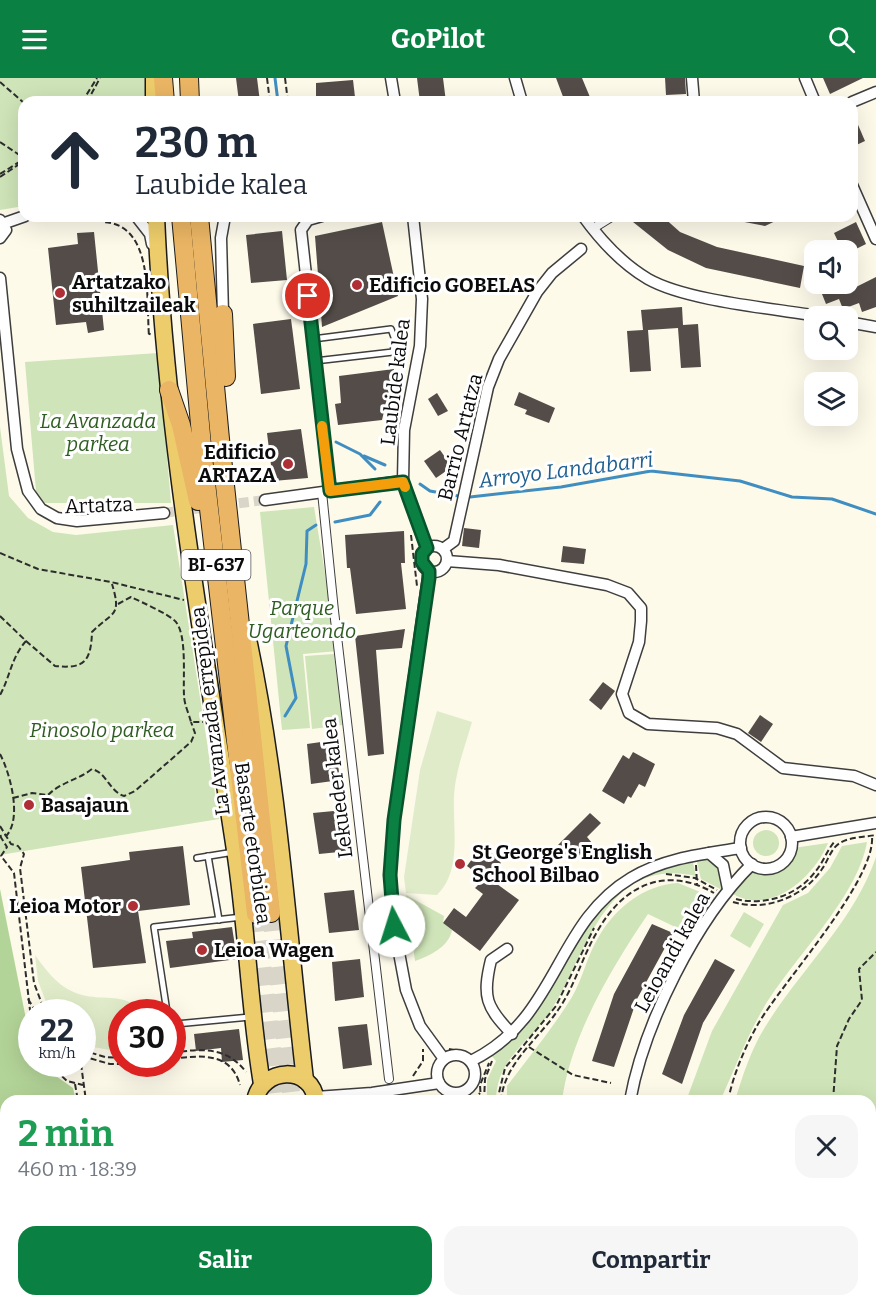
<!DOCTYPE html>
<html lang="es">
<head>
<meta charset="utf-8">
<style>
  body { margin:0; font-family:Bitter,serif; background:#f6f6f7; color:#1f2937; height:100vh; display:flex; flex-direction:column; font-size:22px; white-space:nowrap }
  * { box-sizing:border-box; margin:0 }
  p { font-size:20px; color:#747a83 }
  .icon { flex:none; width:33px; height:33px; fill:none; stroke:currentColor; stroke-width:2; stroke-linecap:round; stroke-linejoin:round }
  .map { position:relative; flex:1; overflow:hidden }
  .panel { position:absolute; left:0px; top:1017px; width:876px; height:212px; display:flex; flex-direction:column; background:#fff; border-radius:18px 18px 0 0; box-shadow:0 6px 24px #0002 }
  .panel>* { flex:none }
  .top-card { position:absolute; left:18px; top:18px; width:840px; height:126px; border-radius:18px; box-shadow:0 6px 24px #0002; background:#fff; color:#1f2937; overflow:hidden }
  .tools { position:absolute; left:804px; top:162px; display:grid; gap:12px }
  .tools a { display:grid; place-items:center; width:54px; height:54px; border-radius:12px; background:#fff; box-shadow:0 6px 24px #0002; font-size:30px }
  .speed { position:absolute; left:18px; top:921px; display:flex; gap:12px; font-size:30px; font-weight:700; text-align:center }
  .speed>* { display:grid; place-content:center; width:78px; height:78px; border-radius:50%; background:#fff; box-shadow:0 6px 24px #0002; line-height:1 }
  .speed small { font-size:15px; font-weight:400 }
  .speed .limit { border:9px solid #d22; background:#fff; color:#111 }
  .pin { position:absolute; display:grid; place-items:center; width:51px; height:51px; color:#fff; margin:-26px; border:3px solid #fff; border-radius:50%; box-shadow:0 2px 6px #0007 }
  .me { position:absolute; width:66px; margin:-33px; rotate:355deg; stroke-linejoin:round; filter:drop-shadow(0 0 4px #0008) }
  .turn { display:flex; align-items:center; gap:21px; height:126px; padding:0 18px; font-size:27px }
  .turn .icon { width:78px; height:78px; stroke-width:2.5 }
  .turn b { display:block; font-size:42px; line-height:51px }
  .round { display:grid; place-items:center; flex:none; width:63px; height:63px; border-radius:18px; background:#f6f6f7 }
  .summary { display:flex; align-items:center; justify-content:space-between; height:102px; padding:0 18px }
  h1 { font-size:36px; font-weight:700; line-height:45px; color:#1e9e55 }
  .primary-button { display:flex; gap:12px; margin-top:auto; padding:12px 18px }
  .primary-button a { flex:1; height:69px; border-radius:18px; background:#0b8043; color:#fff; font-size:24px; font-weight:700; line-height:69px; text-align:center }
  .primary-button a+a { background:#f6f6f7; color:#1f2937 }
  header { display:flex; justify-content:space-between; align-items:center; height:78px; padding:0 18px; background:#0b8043; color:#fff; font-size:27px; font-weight:700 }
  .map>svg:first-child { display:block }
</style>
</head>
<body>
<header><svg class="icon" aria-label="menu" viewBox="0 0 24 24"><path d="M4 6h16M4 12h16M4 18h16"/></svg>GoPilot<svg class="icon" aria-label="search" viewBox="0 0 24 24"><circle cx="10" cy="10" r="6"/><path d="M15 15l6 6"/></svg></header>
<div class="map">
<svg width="876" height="1228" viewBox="0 0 876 1228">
  <rect width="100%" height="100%" fill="#fdfaea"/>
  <g fill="#cfe4b8">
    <polygon points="0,0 147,0 149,24 24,24 24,128 0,132"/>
    <polygon points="158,275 171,425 37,425 25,284"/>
    <polygon points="0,349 9,418 28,440 53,454 76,457 173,447 219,741 0,777"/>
    <polygon points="314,429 338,573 303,576 310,650 282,652 260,434"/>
    <polygon points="334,576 343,647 312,651 305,578"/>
    <circle cx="766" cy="765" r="13"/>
    <path d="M 867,764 C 857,821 792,881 763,931 C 746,960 734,993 720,1023 L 686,1023 L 712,953 L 783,827 L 808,815 L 830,790 L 842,768 Z"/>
    <path d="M 828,765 C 814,800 768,840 730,814 L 752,789 C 772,796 785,789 793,770 Z"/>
    <polygon points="709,777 721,788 724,813 701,801 696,780"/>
    <path d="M 876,779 L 876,1228 L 766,1228 L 763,1223 L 870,1222 L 870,1023 L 735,1023 C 743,996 752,969 767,946 C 802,890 854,843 876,779 Z"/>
    <path d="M 692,780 L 696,798 C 606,778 587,874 552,931 C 531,964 496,980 496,1023 L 487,1023 L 487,1002 L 496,983 L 491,977 L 523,949 L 540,927 L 579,856 L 601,827 L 642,797 Z"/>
    <path d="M 678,805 L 715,820 L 692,857 L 648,836 C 612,889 570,959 562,1023 L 507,1023 L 507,1008 C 529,979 553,950 572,919 C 583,900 587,878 598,860 C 615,830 644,807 678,805 Z"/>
    <path d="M 406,817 L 444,838 L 443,845 L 452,852 C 449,869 429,878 415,883 Z"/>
    <polygon points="744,834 764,846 750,870 730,858"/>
    <polygon points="497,1223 578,1223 580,1228 498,1228"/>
  </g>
  <g fill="#b3d498">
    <polygon points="0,811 31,966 32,986 46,986 53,996 73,1010 76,1023 6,1023 6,1038 0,1039"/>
    <polygon points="870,1116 876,1116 876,1210 873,1211 870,1210"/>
  </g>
  <g fill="#e0ecc9">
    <path d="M 437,633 L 472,644 C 466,665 458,686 455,708 C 450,742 465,790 437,817 L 406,815 L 404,799 L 420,692 Z"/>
    <path d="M 35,877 C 48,895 60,911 82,917 C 102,922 121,916 138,929 L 139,934 L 122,934 L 121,974 L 93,969 L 83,964 L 82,934 L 50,934 L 38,903 Z"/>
  </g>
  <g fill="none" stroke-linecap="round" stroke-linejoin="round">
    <g stroke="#408ec1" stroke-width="3">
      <polyline points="275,0 278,24"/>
      <polyline points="336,364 360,376 375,391"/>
      <polyline points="364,378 385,387"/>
      <polyline points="420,406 430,413 458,418"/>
      <polyline points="470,419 561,409 651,393 740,403 792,419 832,421 876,436"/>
      <polyline points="335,444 370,437 380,424"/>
      <polyline points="285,638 296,620 286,568 306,486 307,453 316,447"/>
    </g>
  </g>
  <g fill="#534c48">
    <polygon points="236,0 257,0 260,24 239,24"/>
    <polygon points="417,0 443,0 446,24 420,24"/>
    <polygon points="556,0 582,0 592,24 565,24"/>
    <polygon points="665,0 685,0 686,16 666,17"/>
    <polygon points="823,0 863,0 830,16"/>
    <polygon points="353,2 355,19 316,20 316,5"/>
    <polygon points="852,33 865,63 852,69"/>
    <polygon points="640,138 662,138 680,154 717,169 804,188 800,210 706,190 668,172 633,144"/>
    <polygon points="735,138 786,138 765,148 734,142"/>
    <polygon points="382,144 398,218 322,249 315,158"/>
    <polygon points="856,144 866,166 848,175 848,172 842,172 834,155"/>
    <polygon points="282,153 287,202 251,205 246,157"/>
    <polygon points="94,154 104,252 88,255 86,244 56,247 48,170 78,166 77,155"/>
    <polygon points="876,199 876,229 862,234 859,225 843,231 839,221 826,226 818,206 851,206 854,210"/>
    <polygon points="682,229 683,247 698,246 701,289 681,290 678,250 648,252 651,293 630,294 627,253 643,252 641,232"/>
    <polygon points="291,241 300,311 261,316 253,246"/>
    <polygon points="394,291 382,342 338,347 335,326 341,325 339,298"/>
    <polygon points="519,314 555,330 549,345 525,336 527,332 514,327"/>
    <polygon points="437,315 448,333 438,338 428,321"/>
    <polygon points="301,351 308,400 273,403 267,355"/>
    <polygon points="440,372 452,389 436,400 424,383"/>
    <polygon points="464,450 481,452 479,470 462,468"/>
    <polygon points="404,453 405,485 401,485 406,531 356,536 350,490 347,490 345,457"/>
    <polygon points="563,468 586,471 584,486 561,484"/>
    <polygon points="405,551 402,570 376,572 384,676 368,678 355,558"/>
    <polygon points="603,604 615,613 601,632 589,622"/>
    <polygon points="760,637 773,646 761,664 748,655"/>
    <polygon points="335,662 340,702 311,706 307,666"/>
    <polygon points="633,674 655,686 645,709 639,706 631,720 628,718 624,726 602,713 623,677 629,681"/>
    <polygon points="344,732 349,773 319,776 313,735"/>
    <polygon points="590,735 601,745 587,759 592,765 573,784 557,768"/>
    <polygon points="483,766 501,785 497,790 504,796 497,806 519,822 480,873 443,845 454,830 466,839 483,816 475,810 478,807 471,802 476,795 467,788"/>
    <polygon points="183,768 190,827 138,833 146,885 93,890 81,789 130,782 129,774"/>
    <polygon points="354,812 359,852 329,855 324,815"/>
    <polygon points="652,846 673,855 637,921 614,989 592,983 614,916"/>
    <polygon points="232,849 237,881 170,890 166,863 193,860 192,854"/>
    <polygon points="360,881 364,919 335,923 332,884"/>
    <polygon points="715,881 735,892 703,945 682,1006 662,996 684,937"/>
    <polygon points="367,946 372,987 343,991 338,949"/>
    <polygon points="239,951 243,982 222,984 221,970 196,973 194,956"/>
  </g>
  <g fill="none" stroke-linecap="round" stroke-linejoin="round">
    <g stroke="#d9d6c9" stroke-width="10" stroke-dasharray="10 5" stroke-linecap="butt">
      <polyline points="224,427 265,422"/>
      <polyline points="164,435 208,429"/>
    </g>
    <g stroke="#d9d6c9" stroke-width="18" stroke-dasharray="18 9" stroke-linecap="butt">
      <polyline points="271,835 292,1023"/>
      <polyline points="256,836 278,1023"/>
      <polyline points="301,1222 302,1228"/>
      <polyline points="315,1222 316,1228"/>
    </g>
    <defs>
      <g id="service">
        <polyline points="313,261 391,251 395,262 393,274 315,283"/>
        <polyline points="208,778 219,842"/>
        <polyline points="197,780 234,774"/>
        <polyline points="167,934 154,849 242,839"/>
        <polyline points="172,941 176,946 250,939"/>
        <polyline points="160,1222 162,1228"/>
      </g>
      <g id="pedestrian">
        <polyline points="592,151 613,138"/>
        <polyline points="322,414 334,533 389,1001"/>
        <polyline points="0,1177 6,1176"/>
        <polyline points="0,1200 6,1210"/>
        <polyline points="13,1222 16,1228"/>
        <polyline points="61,1228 101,1222"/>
      </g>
      <g id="minor">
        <polyline points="391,0 395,24"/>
        <polyline points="515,0 522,24"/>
        <polyline points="692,0 694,24"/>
        <polyline points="805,0 815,24"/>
        <polyline points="852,24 876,14"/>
        <polyline points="852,107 876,161"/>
        <polyline points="136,138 150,156 152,166"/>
        <polyline points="322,138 308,142 301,152 330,413"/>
        <polyline points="413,138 422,221 420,268 404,352 403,403 427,470"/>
        <path d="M 583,138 C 601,163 621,185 648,201 C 687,223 771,230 818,238"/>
        <polyline points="0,142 6,152 0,160"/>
        <polyline points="5,145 25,138"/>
        <polyline points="0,200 17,371 28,413 41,431 57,440 77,443 164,435"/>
        <polyline points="223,236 221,160 225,138"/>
        <polyline points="848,244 876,249"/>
        <polyline points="265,422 403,403"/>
        <circle cx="434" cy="481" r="13"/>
        <polyline points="443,471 454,463 488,309 499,281 537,214 552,195 581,171"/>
        <polyline points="447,483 499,487 607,507 628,515 641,530 641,543 639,564 622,616 629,635 648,646 717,650 737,656 783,690 854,698 876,707"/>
        <polyline points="429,493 394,742 390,797 394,848 406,912 420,948 444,981"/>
        <circle cx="766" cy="765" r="26"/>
        <polyline points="791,759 876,745"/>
        <polyline points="709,775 723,787 728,811"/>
        <path d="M 507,871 L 491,882 C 482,919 486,929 512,956"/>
        <circle cx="456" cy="996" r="19"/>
        <path d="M 471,983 C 559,940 554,846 631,800 C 664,780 703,776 741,770"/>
        <polyline points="316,1019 372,1015 439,1005"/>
        <path d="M 630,1023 C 644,946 696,841 752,786"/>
        <polyline points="0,1060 6,1058"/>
        <polyline points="133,1222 133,1228"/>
        <polyline points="478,1222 479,1228"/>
        <polyline points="652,1222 654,1228"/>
        <polyline points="408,1228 465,1222"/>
      </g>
      <g id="primary">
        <polyline points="154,24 154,0"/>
        <path d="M 156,138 C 165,351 203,561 235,772 C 247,849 249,928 262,1006"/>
        <path d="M 249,566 C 279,709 288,857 305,1002"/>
        <path d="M 255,1023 C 261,989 312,986 316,1023"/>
        <polyline points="288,1222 289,1228"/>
        <polyline points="334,1222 334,1228"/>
      </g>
      <g id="trunk">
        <polyline points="163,0 165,24"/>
        <polyline points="189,0 190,24"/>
        <polyline points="181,138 203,379 256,836"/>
        <polyline points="199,138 220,361 271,835"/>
        <polyline points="223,236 226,299"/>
        <polyline points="169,312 181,347 198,423"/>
      </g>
    </defs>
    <use href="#service" stroke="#3e3e3e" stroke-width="8"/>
    <use href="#pedestrian" stroke="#3e3e3e" stroke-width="10"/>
    <use href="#minor" stroke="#3e3e3e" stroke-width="13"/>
    <use href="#primary" stroke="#1c1c1c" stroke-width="19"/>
    <use href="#trunk" stroke="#1c1c1c" stroke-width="20"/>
    <g stroke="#2d2d2d" stroke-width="2" stroke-dasharray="6 3" stroke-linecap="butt">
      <polyline points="267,0 270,24"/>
      <polyline points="285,0 288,24"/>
      <polyline points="0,4 24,25"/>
      <polyline points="82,24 97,0"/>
      <polyline points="87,24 100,0"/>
      <polyline points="0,64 24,80"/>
      <polyline points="0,96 24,81"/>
      <polyline points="0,99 24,83"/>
      <path d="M 102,138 L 102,144 C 154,145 146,220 149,258 L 150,255"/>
      <polyline points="411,457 417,508"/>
      <polyline points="0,475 38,491 111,504 184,522"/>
      <path d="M 118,526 L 131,519 C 141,524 169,536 176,544 C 187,558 183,599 184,617 C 184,626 189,636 191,644 L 203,644"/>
      <path d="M 0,538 L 26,563 C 11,580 10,599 0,617"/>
      <path d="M 26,563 L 55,588 C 84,591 91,584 92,554 C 113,533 122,539 112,506"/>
      <path d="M 0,676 C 10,695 22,739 7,757 L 0,758"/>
      <path d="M 13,720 L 32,715 L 48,717 C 61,704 78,702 92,691 C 107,695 109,713 124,718 L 135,713 L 191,664 L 195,655 L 191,644"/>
      <polyline points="0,748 11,766 18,768 24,776 20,790 34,905 45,934"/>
      <polyline points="0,758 7,769 1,778 14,795 32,949"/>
      <polyline points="696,787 697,806"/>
      <polyline points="666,796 695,800 717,812"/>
      <path d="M 736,821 C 764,828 797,818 815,794 C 823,785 827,772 835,763"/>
      <path d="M 733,824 C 765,834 804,819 822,791 C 828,783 831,770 840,765 C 849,759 865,759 876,757"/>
      <polyline points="28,921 36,934"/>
      <polyline points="529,969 573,997 611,1005"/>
      <polyline points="449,971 467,975"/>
      <polyline points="82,972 105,979 122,980"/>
      <path d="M 172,975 C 202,970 227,969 246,994"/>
      <polyline points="82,978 110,986 138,986"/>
      <path d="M 172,981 C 201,977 231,974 240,1007"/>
      <polyline points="49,986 67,1003 83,1007"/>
      <polyline points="81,986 86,1023"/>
      <polyline points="413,998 423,983 423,971"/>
      <polyline points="75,1006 78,1023"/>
      <polyline points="473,1023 480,1015"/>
      <polyline points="481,1023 480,1007 489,985"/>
      <polyline points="484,1023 485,1001 492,983"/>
      <polyline points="497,1023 505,990 556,928 594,850"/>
      <path d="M 501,1023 C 504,985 538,962 558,932 C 575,908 582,879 597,854 C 623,807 666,787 714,815"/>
      <path d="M 728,1023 C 733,997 745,969 758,946 C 782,905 876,802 872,758"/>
      <polyline points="833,1023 837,968 849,941 862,922 859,891 876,874"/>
      <polyline points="191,1222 192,1228"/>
      <polyline points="316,1222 318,1228"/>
      <polyline points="491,1222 492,1228"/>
      <polyline points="533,1222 536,1228"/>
      <polyline points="758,1222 761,1228"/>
    </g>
    <use href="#service" stroke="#fff" stroke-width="5"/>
    <use href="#pedestrian" stroke="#fff" stroke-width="8"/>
    <use href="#minor" stroke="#fff" stroke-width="10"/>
    <use href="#primary" stroke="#edcd6b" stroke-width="16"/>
    <use href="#trunk" stroke="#eab564" stroke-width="18"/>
  </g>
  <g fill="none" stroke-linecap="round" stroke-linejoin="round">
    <defs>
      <polyline id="route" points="308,218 330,413 403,404 427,470 422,476 422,484 429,493 429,500 394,742 390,797 394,848"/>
    </defs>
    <use href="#route" stroke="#07532c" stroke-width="15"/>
    <use href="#route" stroke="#0b8043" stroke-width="10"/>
    <polyline stroke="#f59e0b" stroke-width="10" points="322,348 330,413 403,404 405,409"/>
  </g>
  <g fill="#af2f36" stroke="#fff" stroke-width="2">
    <circle cx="357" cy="207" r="6"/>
    <circle cx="60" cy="215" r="6"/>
    <circle cx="288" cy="386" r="6"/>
    <circle cx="29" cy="727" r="6"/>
    <circle cx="460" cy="786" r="6"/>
    <circle cx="133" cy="828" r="6"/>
    <circle cx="202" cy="872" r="6"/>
  </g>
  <g text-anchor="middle" stroke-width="6" stroke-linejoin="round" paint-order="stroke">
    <rect fill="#fff" stroke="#545454" stroke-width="1.5" x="181.5" y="472" width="69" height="30" rx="4.5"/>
    <g font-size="18" font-weight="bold" fill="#0b0b0b">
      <text x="216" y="493">BI-637</text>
    </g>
    <g font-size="20" font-weight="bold" fill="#0b0b0b" stroke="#fff" text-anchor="start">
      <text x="72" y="211">Artatzako<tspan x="72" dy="23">suhiltzaileak</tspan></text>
      <text x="369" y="214">Edificio GOBELAS</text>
      <text x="276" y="381" text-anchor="end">Edificio<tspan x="276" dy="23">ARTAZA</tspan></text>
      <text x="41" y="734">Basajaun</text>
      <text x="472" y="781">St George's English<tspan x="472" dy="23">School Bilbao</tspan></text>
      <text x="121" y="835" text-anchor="end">Leioa Motor</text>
      <text x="214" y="879">Leioa Wagen</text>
    </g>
    <g font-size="20" fill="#0b0b0b" stroke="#fff">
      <text transform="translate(395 304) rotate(-83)" y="7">Laubide kalea</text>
      <text transform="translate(460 359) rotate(-76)" y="7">Barrio Artatza</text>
      <text transform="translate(99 427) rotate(-2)" y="7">Artatza</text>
      <text transform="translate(210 633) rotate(-97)" y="7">La Avanzada errepidea</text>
      <text transform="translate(337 710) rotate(-97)" y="7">Lekueder kalea</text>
      <text transform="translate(253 765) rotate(82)" y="7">Basarte etorbidea</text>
      <text transform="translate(672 874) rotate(-61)" y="7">Leioandi kalea</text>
    </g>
    <g font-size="20" font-style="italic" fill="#2e5c21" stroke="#fff">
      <text x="98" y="350">La Avanzada<tspan x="98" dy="23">parkea</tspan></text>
      <text x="302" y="537">Parque<tspan x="302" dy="23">Ugarteondo</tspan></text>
      <text x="102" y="659">Pinosolo parkea</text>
    </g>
    <g font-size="21" font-style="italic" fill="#1f6091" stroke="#fff">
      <text transform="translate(566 392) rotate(-7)" y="7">Arroyo Landabarri</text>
    </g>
  </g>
</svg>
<div class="tools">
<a><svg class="icon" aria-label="sound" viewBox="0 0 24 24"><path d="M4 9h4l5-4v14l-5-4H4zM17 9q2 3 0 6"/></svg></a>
<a><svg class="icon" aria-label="search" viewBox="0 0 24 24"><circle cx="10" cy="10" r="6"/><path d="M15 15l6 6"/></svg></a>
<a><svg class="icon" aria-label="layers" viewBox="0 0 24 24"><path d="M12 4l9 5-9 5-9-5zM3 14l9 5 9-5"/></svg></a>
</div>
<div class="speed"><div>22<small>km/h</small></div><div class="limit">30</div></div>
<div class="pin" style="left:308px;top:218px;background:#d93025"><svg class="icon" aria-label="arrive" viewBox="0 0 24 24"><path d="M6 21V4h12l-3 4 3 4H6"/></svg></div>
<svg class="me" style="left:394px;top:848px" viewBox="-20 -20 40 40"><circle r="19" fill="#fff"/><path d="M0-13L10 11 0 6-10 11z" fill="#0b8043"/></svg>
<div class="top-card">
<div class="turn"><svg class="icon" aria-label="ahead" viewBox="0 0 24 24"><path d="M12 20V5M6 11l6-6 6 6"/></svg><div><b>230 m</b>Laubide kalea</div></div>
</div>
<section class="panel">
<div class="summary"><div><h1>2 min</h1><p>460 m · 18:39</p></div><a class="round"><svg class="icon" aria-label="close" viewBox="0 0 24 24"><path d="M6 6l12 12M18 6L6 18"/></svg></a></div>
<div class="primary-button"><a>Salir</a><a>Compartir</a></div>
</section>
</div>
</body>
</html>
